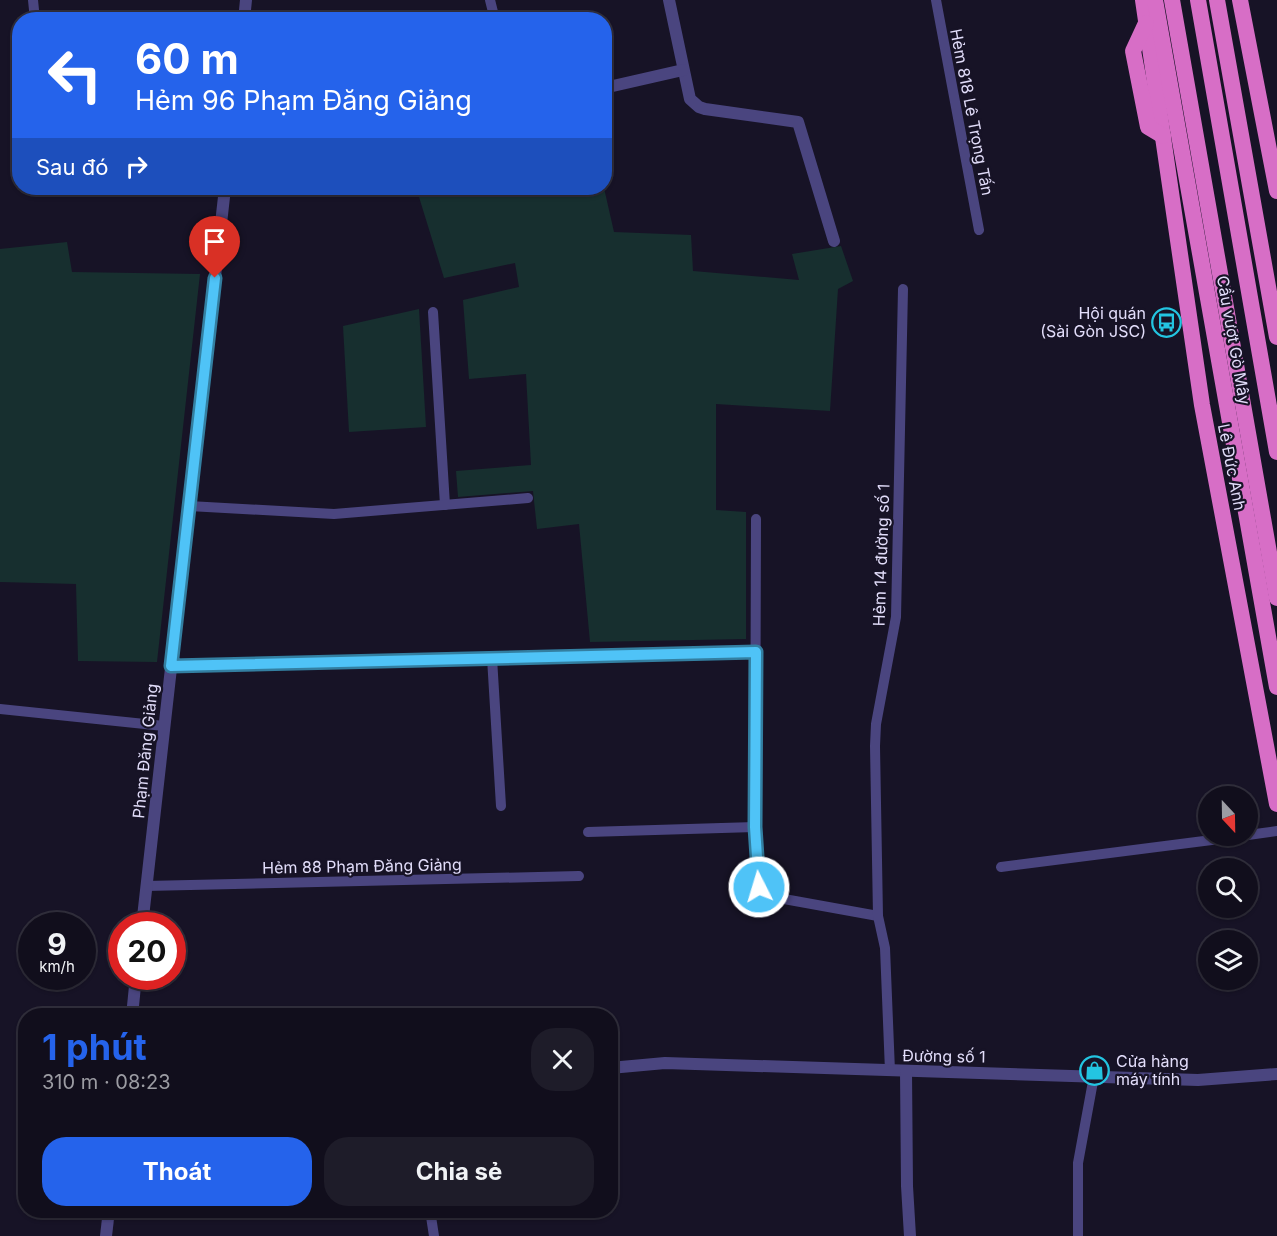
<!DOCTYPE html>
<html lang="vi">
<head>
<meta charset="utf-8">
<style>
  body { margin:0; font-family:Inter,sans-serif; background:#1e1c29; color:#f1f3f6; height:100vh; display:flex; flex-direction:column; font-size:22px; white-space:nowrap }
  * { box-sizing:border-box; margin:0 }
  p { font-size:20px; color:#9c9ca3 }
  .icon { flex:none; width:33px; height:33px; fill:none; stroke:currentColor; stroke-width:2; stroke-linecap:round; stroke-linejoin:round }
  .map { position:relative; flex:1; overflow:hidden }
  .drawer { position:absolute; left:18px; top:1008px; width:600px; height:210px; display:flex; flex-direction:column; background:#110e1c; border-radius:24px; box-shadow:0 2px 4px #0004,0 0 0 2px #302e3b }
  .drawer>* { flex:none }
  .banner { position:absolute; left:12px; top:12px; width:600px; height:183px; border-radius:24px; box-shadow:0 2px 4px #0004,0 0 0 2px #302e3b; background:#2563eb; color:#fff; overflow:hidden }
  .needle { width:39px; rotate:158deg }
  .buttons { position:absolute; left:1198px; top:786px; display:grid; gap:12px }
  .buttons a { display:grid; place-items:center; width:60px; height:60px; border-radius:50%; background:#110e1c; box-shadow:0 2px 4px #0004,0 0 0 2px #302e3b; font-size:30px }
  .speed { position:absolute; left:18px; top:912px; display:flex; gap:12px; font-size:30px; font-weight:700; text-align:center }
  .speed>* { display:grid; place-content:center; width:78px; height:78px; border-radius:50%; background:#110e1c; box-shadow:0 2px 4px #0004,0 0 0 2px #302e3b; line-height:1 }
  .speed small { font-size:15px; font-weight:400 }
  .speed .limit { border:9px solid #d22; background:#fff; color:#111 }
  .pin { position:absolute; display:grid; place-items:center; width:51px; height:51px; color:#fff; margin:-62px -26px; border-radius:50% 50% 50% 0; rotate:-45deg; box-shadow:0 0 6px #0007 }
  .pin .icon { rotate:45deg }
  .me { position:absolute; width:66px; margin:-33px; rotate:355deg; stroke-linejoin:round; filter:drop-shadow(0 0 4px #0008) }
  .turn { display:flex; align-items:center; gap:21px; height:126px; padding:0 24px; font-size:27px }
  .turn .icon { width:78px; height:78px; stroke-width:2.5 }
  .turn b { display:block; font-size:42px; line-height:51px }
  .then { display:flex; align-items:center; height:57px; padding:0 24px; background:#0003; gap:12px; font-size:22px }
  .round { display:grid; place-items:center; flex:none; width:63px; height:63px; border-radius:24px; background:#1e1c29 }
  .summary { display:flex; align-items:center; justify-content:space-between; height:102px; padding:0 24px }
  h1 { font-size:36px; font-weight:700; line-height:45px; color:#2563eb }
  .button { display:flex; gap:12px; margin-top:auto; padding:12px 24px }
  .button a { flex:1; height:69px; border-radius:24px; background:#2563eb; color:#fff; font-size:24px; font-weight:700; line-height:69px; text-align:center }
  .button a+a { background:#1e1c29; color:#f1f3f6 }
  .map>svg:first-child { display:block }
</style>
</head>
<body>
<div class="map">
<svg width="1277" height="1236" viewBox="0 0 1277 1236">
  <rect width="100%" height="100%" fill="#171326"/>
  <g fill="#172f2f">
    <polygon points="445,188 604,188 614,232 691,235 693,271 799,280 792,254 841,246 853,281 838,289 830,411 716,404 716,510 746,512 746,639 590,642 579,524 537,529 533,491 458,497 456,471 531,465 526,374 469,379 463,300 519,287 515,263 444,278 419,197"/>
    <polygon points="67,242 72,272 200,274 157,662 78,661 76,584 0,582 0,249"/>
    <polygon points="419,309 426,427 349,432 343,326"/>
  </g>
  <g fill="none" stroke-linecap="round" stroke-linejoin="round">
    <g stroke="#4a457f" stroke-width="10">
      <polyline points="33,0 35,20"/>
      <polyline points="490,0 495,20"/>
      <polyline points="936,0 979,230"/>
      <polyline points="433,312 445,505"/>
      <polyline points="189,506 334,514 528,498"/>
      <polyline points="756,519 755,827 759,887 762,891 773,897 878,916"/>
      <polyline points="492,658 501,806"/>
      <polyline points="171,666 756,652"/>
      <polyline points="0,709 164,726"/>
      <polyline points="588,832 755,827"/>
      <polyline points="1248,835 1277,831"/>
      <polyline points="1001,867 1243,836"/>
      <polyline points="146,886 579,876"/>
      <polyline points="890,1071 885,948 878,916 875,746 876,724 896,617 903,289"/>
      <polyline points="430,1210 434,1236"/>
      <polyline points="1078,1236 1078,1163 1094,1076"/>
    </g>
    <g stroke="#4a457f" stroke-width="12">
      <polyline points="669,0 690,99 699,107 705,109 798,122 834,241"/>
      <polyline points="604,88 683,70"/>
      <polyline points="610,1068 665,1063 1198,1080 1277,1074"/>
      <polyline points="906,1072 907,1186 910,1236"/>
    </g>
    <g stroke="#4a457f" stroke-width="12">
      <polyline points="244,20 246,0"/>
      <polyline points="142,926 225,188"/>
      <polyline points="132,1016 136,976"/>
      <polyline points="106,1236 109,1210"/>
    </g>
    <g stroke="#d76ec6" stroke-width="16">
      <polyline points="1143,0 1202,405 1277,804"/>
      <polyline points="1155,0 1277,687"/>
      <polyline points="1172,0 1277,598"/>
      <polyline points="1198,0 1277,452"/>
      <polyline points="1217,0 1277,337"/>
      <polyline points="1240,0 1277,191"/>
      <polyline points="1146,23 1133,51 1148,127 1163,136"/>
    </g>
  </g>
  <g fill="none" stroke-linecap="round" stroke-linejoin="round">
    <defs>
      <polyline id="route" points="215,278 171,666 756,652 755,827 759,887"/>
    </defs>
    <use href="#route" stroke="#337fa1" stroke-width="15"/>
    <use href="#route" stroke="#4fc3f7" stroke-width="10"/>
  </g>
  <defs>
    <symbol id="bus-ring" viewBox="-11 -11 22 22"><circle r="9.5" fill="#171326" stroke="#23c5e1" stroke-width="1.5"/><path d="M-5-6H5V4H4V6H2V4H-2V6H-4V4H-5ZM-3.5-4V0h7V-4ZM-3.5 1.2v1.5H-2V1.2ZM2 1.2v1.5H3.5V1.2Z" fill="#23c5e1"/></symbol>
    <symbol id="shop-ring" viewBox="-11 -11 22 22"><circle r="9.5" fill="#171326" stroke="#23c5e1" stroke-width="1.5"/><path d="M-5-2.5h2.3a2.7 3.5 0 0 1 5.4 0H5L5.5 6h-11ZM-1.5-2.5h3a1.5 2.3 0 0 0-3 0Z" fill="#23c5e1"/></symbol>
  </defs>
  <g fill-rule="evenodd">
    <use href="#bus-ring" x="1150" y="306" width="33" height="33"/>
    <use href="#shop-ring" x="1078" y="1054" width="33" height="33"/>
  </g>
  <g text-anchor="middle" stroke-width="4.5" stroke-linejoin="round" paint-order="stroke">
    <g font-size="16" fill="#e2ddfa" stroke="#171326">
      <text transform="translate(972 112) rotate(79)" y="6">Hẻm 818 Lê Trọng Tấn</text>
      <text transform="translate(1234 340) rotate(80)" y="6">Cầu vượt Gò Mây</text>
      <text transform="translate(1232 467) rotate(79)" y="6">Lê Đức Anh</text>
      <text transform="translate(881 555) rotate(-88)" y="6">Hẻm 14 đường số 1</text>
      <text transform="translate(145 751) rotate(-84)" y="6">Phạm Đăng Giảng</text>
      <text transform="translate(362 866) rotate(-1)" y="6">Hẻm 88 Phạm Đăng Giảng</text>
      <text transform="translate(944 1056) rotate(1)" y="6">Đường số 1</text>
    </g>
    <g font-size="16" fill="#e2ddfa" stroke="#171326" text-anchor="end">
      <text x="1146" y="319">Hội quán<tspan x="1146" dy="18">(Sài Gòn JSC)</tspan></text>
      <text x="1116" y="1067" text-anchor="start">Cửa hàng<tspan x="1116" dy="18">máy tính</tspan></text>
    </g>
  </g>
</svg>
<div class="buttons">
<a><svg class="needle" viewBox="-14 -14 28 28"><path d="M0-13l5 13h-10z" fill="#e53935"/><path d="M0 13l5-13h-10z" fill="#9c9ca3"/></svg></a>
<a><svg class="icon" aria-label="search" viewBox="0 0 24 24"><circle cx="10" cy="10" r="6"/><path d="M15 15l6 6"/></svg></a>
<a><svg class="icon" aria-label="layers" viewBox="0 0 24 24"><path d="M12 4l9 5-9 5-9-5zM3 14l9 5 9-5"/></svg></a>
</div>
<div class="speed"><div>9<small>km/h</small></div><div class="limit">20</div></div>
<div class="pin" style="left:215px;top:278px;background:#d93025"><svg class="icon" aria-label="arrive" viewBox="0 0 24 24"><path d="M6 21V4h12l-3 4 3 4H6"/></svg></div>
<svg class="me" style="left:759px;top:887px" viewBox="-20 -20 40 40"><circle r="17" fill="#4fc3f7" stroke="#fff" stroke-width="3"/><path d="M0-11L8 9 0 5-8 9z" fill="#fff"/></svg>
<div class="banner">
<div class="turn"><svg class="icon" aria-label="left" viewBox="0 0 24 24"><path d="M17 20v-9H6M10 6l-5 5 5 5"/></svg><div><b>60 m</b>Hẻm 96 Phạm Đăng Giảng</div></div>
<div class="then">Sau đó<svg class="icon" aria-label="right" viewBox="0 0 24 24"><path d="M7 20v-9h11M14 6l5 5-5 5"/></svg></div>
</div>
<section class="drawer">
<div class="summary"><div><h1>1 phút</h1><p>310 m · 08:23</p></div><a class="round"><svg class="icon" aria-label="close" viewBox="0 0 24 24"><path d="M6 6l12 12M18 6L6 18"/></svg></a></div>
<div class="button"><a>Thoát</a><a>Chia sẻ</a></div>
</section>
</div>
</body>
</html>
